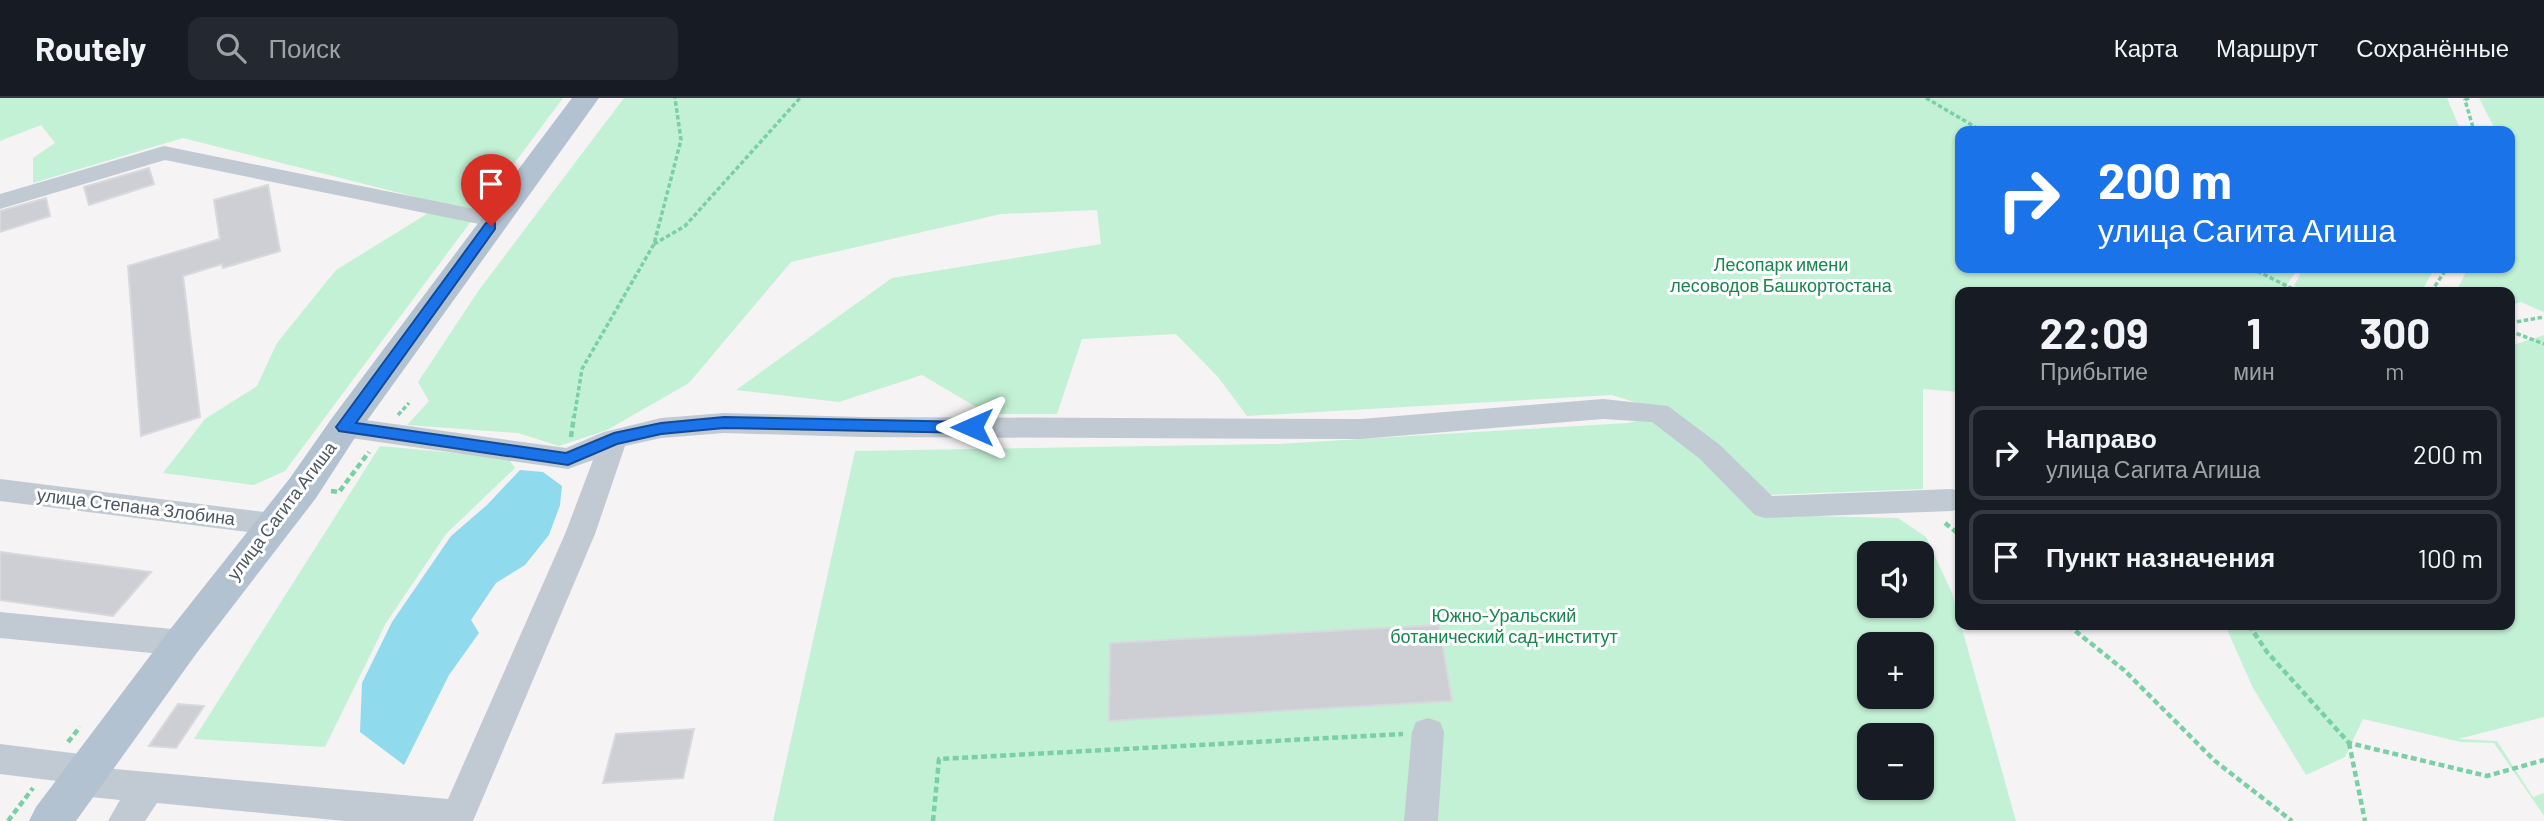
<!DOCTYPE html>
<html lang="ru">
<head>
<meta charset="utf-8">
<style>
  body { margin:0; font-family:Barlow,sans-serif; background:#242831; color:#f1f3f6; height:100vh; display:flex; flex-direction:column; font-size:26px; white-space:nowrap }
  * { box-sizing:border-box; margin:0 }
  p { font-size:23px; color:#9ea1a6 }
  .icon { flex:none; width:38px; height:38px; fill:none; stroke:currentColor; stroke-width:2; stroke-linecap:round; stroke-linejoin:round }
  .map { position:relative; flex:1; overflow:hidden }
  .side { position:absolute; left:1955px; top:189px; width:560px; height:343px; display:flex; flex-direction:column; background:#171b24; border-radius:14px; box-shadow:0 2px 5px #0004 }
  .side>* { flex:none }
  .banner { position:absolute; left:1955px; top:28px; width:560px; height:147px; border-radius:14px; box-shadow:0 2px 5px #0004; background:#1a73e8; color:#fff; overflow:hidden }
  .tools { position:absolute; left:1857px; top:443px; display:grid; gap:14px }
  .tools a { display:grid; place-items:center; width:77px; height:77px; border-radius:14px; background:#171b24; box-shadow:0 2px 5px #0004; font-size:35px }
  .pin { position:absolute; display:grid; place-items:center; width:60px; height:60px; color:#fff; margin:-72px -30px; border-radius:50% 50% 50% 0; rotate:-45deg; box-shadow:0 0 7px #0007 }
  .pin .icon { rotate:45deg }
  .me { position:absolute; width:77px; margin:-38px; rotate:270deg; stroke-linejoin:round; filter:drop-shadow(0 0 5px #0008) }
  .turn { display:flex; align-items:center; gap:24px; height:147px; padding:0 28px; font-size:32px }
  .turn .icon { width:91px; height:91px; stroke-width:2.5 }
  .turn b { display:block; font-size:49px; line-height:60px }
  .eta { display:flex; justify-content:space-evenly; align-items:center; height:119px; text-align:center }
  .eta b { font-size:42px; font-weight:700; line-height:49px }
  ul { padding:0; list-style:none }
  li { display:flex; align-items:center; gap:21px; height:94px; margin:0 14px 10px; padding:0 14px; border:4px solid #363941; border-radius:14px }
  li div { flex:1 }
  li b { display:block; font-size:26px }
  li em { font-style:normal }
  header { display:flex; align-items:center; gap:42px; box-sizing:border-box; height:98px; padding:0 35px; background:#171b24; border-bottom:2px solid #363941 }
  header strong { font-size:33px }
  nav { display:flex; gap:38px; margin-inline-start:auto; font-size:24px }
  .search { width:490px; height:63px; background:#242831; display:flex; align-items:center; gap:18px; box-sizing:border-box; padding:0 24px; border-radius:14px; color:#9ea1a6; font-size:26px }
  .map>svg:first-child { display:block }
</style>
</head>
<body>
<header>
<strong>Routely</strong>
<div class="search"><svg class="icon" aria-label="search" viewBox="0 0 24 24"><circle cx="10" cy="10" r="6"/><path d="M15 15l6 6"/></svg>Поиск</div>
<nav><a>Карта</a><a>Маршрут</a><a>Сохранённые</a></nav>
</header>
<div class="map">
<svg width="2544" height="723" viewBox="0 0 2544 723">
  <rect width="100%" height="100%" fill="#f5f3f3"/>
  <g fill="#c3f1d5" fill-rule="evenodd">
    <polygon points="0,0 563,0 285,373 254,387 163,375 205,321 257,288 277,245 336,172 443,106 183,40 33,85 33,60 55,45 41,27 0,43"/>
    <path d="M 624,0 L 2447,0 L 2460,31 L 1960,33 L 1960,170 L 2298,170 L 2287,187 L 2301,194 L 1960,194 L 1960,294 L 1923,291 L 1923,391 L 1764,397 L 1763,417 L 1898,420 L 1926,439 L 1952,495 L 2016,723 L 773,723 L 855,353 L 1278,346 L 1628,325 L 1669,315 L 1612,297 L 1247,318 L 1218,279 L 1176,236 L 1082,241 L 1057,316 L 988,316 L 922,277 L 839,304 L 736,292 L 892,180 L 1101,146 L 1097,112 L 1001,116 L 791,164 L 689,285 L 607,332 L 559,348 L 518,335 L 407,327 L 429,303 L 418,284 L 479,192 ZM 1869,455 L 1922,455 L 1922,508 L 1869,508 ZM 1869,546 L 1922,546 L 1922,598 L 1869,598 ZM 1869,637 L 1922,637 L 1922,690 L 1869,690 Z"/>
    <polygon points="2479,0 2544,0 2544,214 2521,204 2510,207 2510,194 2456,194 2468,170 2510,170 2510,89 2512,84 2510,76 2510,33 2496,33"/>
    <polygon points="2303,170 2435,170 2421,194 2309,194 2294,188"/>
    <polygon points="2544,237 2544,619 2458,641 2497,643 2533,699 2544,695 2544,718 2494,645 2461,644 2363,621 2345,659 2306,677 2253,590 2225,527 2510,527 2510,248"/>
    <polygon points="380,348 508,360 515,370 446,436 386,525 325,649 194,641"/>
  </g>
  <polygon fill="#90daee" points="520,372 543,374 562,388 560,407 549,437 525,467 496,485 471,522 479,535 449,577 404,667 360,634 362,585 392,524 451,438 487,407"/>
  <g fill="#cdcfd5" stroke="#d7d9de" stroke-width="2">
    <polygon points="149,70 154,86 89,107 84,89"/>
    <polygon points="268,87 280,153 223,170 222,166 183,178 200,319 141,338 128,168 220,141 214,102"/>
    <polygon points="46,100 50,118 0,134 0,113"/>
    <polygon points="0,454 151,474 113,518 0,502"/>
    <polygon points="1439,527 1452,603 1109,623 1110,545"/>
    <polygon points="178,606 204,608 176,650 149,648"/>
    <polygon points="694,631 683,680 603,685 616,636"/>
  </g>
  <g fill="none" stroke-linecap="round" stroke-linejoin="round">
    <g stroke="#7ad0a6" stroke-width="3.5" stroke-dasharray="4.5 2.5" stroke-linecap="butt">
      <polyline points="1926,0 1982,33"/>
      <polyline points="2469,0 2465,2 2474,33"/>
      <polyline points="654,146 685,128 800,0"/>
      <polyline points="2251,170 2299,194"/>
      <polyline points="2431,194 2447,170"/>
      <polyline points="2510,225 2544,219"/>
      <polyline points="2510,233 2544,246"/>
      <polyline points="398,317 409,305"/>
      <polyline points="574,320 582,271 654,146 681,42 675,0"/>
    </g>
    <g stroke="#7ad0a6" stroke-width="4.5" stroke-dasharray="6 3.5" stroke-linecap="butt">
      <polyline points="571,339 574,318"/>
      <polyline points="331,393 339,394 369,354"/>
      <polyline points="1945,425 1960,437"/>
      <polyline points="2068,527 2124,572 2215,663 2292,723"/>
      <polyline points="2249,527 2267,554 2349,645 2487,678 2544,662"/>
      <polyline points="68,644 80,629"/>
      <polyline points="2349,645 2365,723"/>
      <polyline points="8,723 33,690"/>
      <polyline points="933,723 939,661 1403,636"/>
    </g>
    <g fill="#c1cad2" fill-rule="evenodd">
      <polygon points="164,48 484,113 492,115 496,120 492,125 484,127 165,62 0,111 0,96"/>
      <polygon points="1603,301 1668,308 1720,347 1772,398 1952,391 1960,394 1960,410 1952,413 1765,420 1755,417 1700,361 1652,324 1603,321 1361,341 861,339 724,335 661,340 625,348 595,436 473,723 345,723 157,705 145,723 108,723 120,702 81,698 69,694 65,684 0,676 0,646 88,657 100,661 104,670 448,701 565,436 593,362 568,371 344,339 334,336 330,329 334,322 344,319 566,350 604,334 661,320 724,315 861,319 1361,321"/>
      <polygon points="0,381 272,415 282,418 287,426 282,434 272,437 0,403"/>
      <polygon points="0,514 182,532 193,536 198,545 193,554 182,558 0,540"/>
      <polygon points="1428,620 1440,624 1444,634 1438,723 1404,723 1412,634 1416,624"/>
    </g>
    <polygon fill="#b3c2d1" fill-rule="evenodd" points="572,0 599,0 356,338 316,400 196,556 76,723 29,723 36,709 168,534 290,380 332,320"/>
  </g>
  <polygon fill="#1a73e8" stroke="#114b97" stroke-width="2" points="491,124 495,125 495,131 356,325 566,355 614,335 661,325 724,319 972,324 980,329 972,335 724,330 661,336 617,346 568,367 339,333 336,329 339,325 486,125"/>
  <g text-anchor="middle" stroke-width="6" stroke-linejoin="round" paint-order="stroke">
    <g font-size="18" fill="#17864f" stroke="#fff">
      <text x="1781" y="173">Лесопарк имени<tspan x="1781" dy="21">лесоводов Башкортостана</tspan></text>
      <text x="1504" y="524">Южно-Уральский<tspan x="1504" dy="21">ботанический сад-институт</tspan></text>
    </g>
    <g font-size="18" fill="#4a5661" stroke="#fff">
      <text transform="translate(136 409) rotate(7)" y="6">улица Степана Злобина</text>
      <text transform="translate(282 413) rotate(-53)" y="6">улица Сагита Агиша</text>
    </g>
  </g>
</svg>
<div class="tools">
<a><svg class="icon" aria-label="sound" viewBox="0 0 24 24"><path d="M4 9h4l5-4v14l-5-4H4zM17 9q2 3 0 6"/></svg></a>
<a>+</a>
<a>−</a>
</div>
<div class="pin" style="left:491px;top:128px;background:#d93025"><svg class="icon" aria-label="arrive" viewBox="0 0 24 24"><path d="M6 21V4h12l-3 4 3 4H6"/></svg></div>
<svg class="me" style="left:972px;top:329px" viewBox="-20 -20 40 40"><path d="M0-17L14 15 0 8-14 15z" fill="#1a73e8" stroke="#fff" stroke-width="4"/></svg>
<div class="banner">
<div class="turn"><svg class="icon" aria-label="right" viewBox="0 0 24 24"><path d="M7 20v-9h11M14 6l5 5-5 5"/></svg><div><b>200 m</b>улица Сагита Агиша</div></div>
</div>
<section class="side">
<div class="eta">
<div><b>22:09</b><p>Прибытие</p></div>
<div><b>1</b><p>мин</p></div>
<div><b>300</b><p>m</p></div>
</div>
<ul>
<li><svg class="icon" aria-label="right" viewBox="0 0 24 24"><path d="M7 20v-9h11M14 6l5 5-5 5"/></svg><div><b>Направо</b><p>улица Сагита Агиша</p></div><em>200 m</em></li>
<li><svg class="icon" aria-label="arrive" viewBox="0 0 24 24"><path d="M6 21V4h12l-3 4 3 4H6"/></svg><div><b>Пункт назначения</b></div><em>100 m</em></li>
</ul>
</section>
</div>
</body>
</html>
